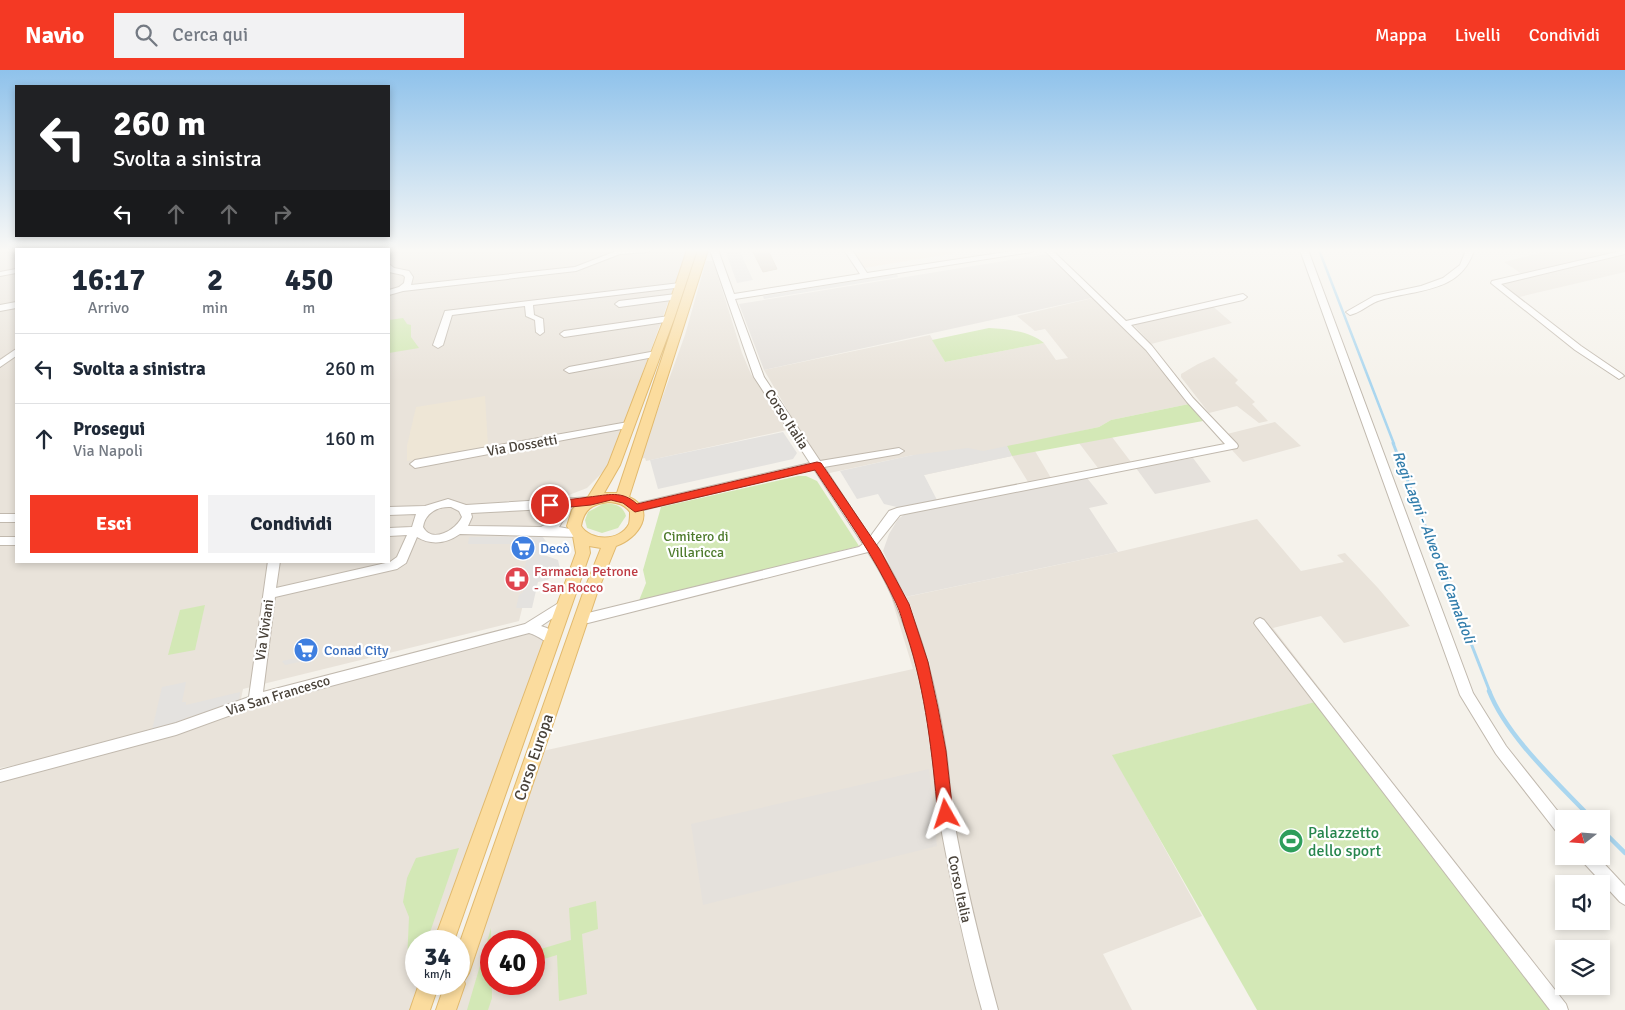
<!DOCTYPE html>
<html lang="it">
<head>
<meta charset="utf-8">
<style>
  body { margin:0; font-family:Signika,sans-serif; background:#f2f2f3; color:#1f2937; height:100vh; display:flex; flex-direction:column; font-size:19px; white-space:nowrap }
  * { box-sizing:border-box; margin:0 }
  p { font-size:16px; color:#747a83 }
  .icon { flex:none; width:28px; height:28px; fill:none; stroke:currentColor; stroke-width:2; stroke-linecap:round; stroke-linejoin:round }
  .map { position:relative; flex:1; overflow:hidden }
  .sheet { position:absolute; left:15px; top:178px; width:375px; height:315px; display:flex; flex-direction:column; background:#fff; border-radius:0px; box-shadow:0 2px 8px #0003 }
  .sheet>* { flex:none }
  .guide { position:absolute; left:15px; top:15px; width:375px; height:152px; border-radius:0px; box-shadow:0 2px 8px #0003; background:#202124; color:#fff; overflow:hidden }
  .needle { width:32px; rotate:253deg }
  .controls { position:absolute; left:1555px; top:740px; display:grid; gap:10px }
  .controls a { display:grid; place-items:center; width:55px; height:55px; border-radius:0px; background:#fff; box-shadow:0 2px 8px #0003; font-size:25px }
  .speed { position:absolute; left:405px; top:860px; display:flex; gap:10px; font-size:25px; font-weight:700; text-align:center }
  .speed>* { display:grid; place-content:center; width:65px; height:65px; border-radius:50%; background:#fff; box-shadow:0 2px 8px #0003; line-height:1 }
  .speed small { font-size:12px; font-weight:400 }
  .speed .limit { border:8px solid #d22; background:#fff; color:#111 }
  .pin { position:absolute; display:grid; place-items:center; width:42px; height:42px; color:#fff; margin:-21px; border:2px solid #fff; border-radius:50%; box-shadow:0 1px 5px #0007 }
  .me { position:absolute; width:55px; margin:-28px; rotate:354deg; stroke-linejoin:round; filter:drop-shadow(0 0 4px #0008) }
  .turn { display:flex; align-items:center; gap:18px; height:105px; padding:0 15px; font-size:22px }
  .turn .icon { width:65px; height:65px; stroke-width:2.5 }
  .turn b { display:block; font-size:35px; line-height:42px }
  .lanes { display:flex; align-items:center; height:48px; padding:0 15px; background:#0003; justify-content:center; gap:25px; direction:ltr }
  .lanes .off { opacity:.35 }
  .eta { display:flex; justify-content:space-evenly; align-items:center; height:85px; text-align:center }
  .eta b { font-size:30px; font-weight:700; line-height:35px }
  .action { display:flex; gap:10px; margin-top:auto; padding:10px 15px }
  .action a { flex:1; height:58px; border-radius:0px; background:#f43924; color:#fff; font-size:20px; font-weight:700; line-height:58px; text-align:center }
  .action a+a { background:#f2f2f3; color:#1f2937 }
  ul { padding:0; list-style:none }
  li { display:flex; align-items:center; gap:15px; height:70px; padding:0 15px; border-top:1px solid #e0e1e3 }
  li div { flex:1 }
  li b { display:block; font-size:19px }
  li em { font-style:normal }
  header { display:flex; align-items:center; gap:30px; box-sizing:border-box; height:70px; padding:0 25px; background:#f43924; color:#fff }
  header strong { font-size:24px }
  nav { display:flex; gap:28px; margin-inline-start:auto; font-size:18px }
  .search { width:350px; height:45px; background:#f2f2f3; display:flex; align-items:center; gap:12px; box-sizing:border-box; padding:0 18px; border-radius:0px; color:#747a83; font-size:19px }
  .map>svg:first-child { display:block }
</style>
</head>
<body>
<header>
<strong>Navio</strong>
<div class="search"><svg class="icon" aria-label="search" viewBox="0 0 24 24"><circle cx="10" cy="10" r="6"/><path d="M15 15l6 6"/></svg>Cerca qui</div>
<nav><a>Mappa</a><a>Livelli</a><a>Condividi</a></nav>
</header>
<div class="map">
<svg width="1625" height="940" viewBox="0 0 1625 940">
  <rect width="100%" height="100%" fill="#f5f2eb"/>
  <g fill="#e9e3da" fill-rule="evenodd">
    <polygon points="0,180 16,180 16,279 0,292"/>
    <polygon points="389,180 687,180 609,396 587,418 556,430 552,452 540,465 519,551 243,619 240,634 169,658 48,689 0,698 0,296 16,283 16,491 389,491"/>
    <polygon points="1540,180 1625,180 1625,202 1515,228 1493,211 1522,204 1504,192 1544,182"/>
    <polygon points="706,191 713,191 742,283 751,304 787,360 646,391 645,388 640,389 685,265"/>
    <polygon points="1093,228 1143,274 1189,334 1111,350 1099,357 1072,363 1080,373 1112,367 1131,392 1098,398 1079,373 1035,381 1051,408 1028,412 1012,386 924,405 913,385 825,404 764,300 930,265 945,292 1044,273 1056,290 1068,288 1045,259 1035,261 1017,246"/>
    <polygon points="1209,233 1232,253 1151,274 1131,252"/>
    <polygon points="1214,287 1238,310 1235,313 1255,332 1252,334 1268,351 1259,353 1237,336 1209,343 1181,307 1181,304 1198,294"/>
    <polygon points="1275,352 1301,376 1243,392 1219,366"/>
    <path d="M 1257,449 L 1301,501 L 1344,492 L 1337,485 L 1345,483 L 1378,518 L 1410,556 L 1344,573 L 1321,546 L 1273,558 L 1328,629 L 1113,685 L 1202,846 L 1103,884 L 1132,940 L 451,940 L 538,682 L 913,599 L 892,530 L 1118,482 ZM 491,871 L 534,871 L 534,914 L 491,914 Z"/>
    <polygon points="556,556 436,871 416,871 416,914 420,914 410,940 0,940 0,709 254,634"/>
  </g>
  <polygon fill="#f6e8d8" points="852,180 954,180 956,183 864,198"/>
  <g fill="#e5e1dc">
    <polygon points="1048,184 1092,228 764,300 739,234"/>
    <polygon points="1193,388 1211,412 1155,424 1136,398"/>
    <polygon points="1087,408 1108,434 1089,438 1118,482 905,527 883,481 889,464 898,449 905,444"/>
    <polygon points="929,699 937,776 703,835 691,754"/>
  </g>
  <polygon fill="#eee6d6" points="485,326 488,376 407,391 407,376 416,337"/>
  <g fill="#d3e8b6">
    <polygon points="403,248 407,254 411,255 411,267 419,278 389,283 389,250"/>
    <path d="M 989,258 C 1007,259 1030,261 1044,273 L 945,292 L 932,270 Z"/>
    <polygon points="1189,334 1203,351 1012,386 1007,376 1099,357 1111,350"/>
    <polygon points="798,406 806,406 817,411 859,476 638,533 646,513 643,500 661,437"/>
    <path d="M 603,434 C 613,433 623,435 626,446 L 618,458 L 602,463 L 587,458 L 585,450 L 588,442 Z"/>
    <polygon points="205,535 195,580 168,585 180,540"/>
    <polygon points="1315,632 1552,940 1257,940 1112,685"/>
    <polygon points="459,778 427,871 416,871 416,889 407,891 409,847 403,832 407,808 416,788"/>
    <polygon points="596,831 598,859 582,864 587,924 559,931 557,885 534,892 534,881 571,870 569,838"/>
    <polygon points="491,858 492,928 488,940 467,940"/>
  </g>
  <g fill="#e4e2df">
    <polygon points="725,180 739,180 753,210 737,213"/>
    <polygon points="897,204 898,207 764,229 763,226"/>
    <polygon points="783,362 797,383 793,389 658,419 650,390"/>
    <polygon points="1007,376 1012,386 924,405 937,430 901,438 884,434 878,424 857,429 840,401 913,385 968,378 983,381"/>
    <polygon points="542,466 548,474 544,485 558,490 560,499 556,505 547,510 538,512 532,538 516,538 519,525 523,522 526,508 523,508 529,474 468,474 469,467"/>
    <polygon points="342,578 347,582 285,595 282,591"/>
    <polygon points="186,612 182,632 186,632 186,635 240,622 239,633 185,648 184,652 152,660 162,617"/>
  </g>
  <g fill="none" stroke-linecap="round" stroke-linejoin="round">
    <polyline stroke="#aad6ef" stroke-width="2.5" points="1319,180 1394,374"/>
    <polyline stroke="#aad6ef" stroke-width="3" points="1393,373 1490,622"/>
    <g stroke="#aad6ef" stroke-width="4.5">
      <path d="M 1489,621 C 1507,667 1558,713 1592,749"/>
      <polyline points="1601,759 1625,783"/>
    </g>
  </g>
  <polygon fill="#d7cdc1" stroke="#d1c5b4" points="752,180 768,180 777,199 763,202"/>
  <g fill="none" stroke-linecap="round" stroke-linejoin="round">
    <defs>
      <g id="minor">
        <polygon points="619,180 651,180 647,182 620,184 576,201 403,221 389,225 389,220 399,217 404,213 405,207 403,205 389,202 389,194 394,198 409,201 413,207 411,215 575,197"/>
        <path d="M 710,180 L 718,180 L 734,224 L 860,204 L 844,180 L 852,180 L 867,203 L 1019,180 L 1035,180 L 1031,182 L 735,229 L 764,307 L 820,391 L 899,378 L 904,381 L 899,384 L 824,397 L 870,467 L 889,441 L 897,438 L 1225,374 L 1187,332 L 1146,280 L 1044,180 L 1052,180 L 1126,251 L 1243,224 L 1247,227 L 1243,230 L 1131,255 L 1152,276 L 1193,328 L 1237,374 L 1238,376 L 1237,378 L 900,445 L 876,475 C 917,537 935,609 946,681 C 949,702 950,724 953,745 C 964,809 981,877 998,940 L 982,940 C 964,876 951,812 939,747 C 935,726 935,704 932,683 C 924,613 907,541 868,482 L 588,553 L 577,550 L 575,547 L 577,544 L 588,543 L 859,477 L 863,474 L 814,399 L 635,442 L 630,438 L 635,434 L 810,393 L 754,307 Z"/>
        <polygon points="1300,180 1308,180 1473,623 1506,676 1564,749 1564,767 1559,765 1496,684 1460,625"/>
        <path d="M 1466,180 L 1474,180 C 1461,223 1417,219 1381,230 C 1370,233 1363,241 1353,244 L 1350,245 L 1346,242 L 1374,226 L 1421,216 L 1443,208 L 1460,195 Z"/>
        <polygon points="1625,180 1625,184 1501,214 1581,276 1622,304 1624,306 1619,309 1575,280 1491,213 1492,211"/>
        <polygon points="16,199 16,203 0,206 0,202"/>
        <polygon points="680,213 683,213 683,217 533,235 534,245 543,249 544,262 540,265 536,262 535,250 526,246 525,236 452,245 443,275 438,278 433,275 445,241"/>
        <polygon points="676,224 679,225 679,229 619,237 615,234 619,231"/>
        <polygon points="16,232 16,238 0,241 0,235"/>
        <polygon points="669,246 672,247 672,251 564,267 560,264 564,261"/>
        <polygon points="16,279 16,286 0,297 0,290"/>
        <polygon points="656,281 659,282 659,286 569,303 564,300 569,297"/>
        <polygon points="628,352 633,355 632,357 415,398 410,394 415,390"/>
        <path d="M 591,427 L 595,428 L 596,431 L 595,434 L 560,437 L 565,447 L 559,457 L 581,461 L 583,464 L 581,467 L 460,464 C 447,473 432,476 417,467 L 406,493 L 397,499 L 275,527 L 263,622 L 525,554 L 565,529 L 569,531 L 571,534 L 569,537 L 541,556 C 549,558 556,563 559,570 L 557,574 C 549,576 540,566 529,563 L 256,636 L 176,665 L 0,712 L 0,700 L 176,653 L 249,627 L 268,491 L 280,491 L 276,518 L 390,492 L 397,487 L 407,465 L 389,466 L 389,458 L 412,457 L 416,444 L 389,445 L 389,437 L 425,436 L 448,429 L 466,435 ZM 451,437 L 459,441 L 462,447 C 456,460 432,474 423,457 C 425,443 438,436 451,437 ZM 547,439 L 554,445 L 554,450 L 541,457 L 468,456 L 472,447 L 471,443 Z"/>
        <rect x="0" y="444" width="16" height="8"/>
        <rect x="0" y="467" width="16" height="8"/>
        <polygon points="1260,548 1264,550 1566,934 1568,940 1550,940 1256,556 1254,553 1256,550"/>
        <polygon points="1580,786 1597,786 1625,816 1625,835 1620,832 1582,791"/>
      </g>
      <g id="major">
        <path d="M 687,180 L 697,180 L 674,249 L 620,395 L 604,423 L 617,423 L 698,180 L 708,180 L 629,427 C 658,440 638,469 616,476 L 597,523 L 469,903 L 464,911 L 465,914 L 456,940 L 436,940 L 445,914 L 459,914 L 459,875 L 583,523 L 601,478 L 589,476 L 590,483 L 454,871 L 434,871 L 576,483 L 573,466 L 567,456 L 572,440 L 580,431 L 588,427 L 608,395 L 664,249 ZM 609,432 C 618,433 624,434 630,442 C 630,445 630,450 629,454 C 620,472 590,471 581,456 C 584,439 592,434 609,432 Z"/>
        <polygon points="419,914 439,914 430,940 410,940"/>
      </g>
    </defs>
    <use href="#minor" stroke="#c1b9ae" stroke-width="2"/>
    <use href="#major" stroke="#e1b96d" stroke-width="2"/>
    <use href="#minor" fill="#fff" fill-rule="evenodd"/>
    <use href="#major" fill="#fbdc9e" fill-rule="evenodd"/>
  </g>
  <linearGradient id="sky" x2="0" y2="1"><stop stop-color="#8fc2eb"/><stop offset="0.58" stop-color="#faf9f6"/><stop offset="1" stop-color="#faf9f6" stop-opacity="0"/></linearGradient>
  <rect width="1625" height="311" fill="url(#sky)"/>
  <path fill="#f43924" stroke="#9f2517" d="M 817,392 L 821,393 L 880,480 L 909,534 L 928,592 L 938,638 L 946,681 L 953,744 L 951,749 L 946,751 L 940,749 L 938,744 C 932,684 926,623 907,565 C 903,554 901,543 896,533 C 874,485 843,443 815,400 L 635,442 L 623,433 L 611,430 L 591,435 L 550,439 L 544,435 L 550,431 C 563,430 576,429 589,427 C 608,425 622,420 637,434 Z"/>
  <defs>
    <symbol id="supermarket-disc" viewBox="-11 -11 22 22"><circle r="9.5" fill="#3f7fe0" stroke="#fff"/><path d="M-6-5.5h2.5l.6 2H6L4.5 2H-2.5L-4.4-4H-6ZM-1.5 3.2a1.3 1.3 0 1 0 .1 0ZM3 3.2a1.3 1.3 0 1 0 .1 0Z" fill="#fff"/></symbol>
    <symbol id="pharmacy-disc" viewBox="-11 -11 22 22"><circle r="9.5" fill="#e0444e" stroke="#fff"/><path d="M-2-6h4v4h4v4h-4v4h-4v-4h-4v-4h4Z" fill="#fff"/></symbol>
    <symbol id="stadium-disc" viewBox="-11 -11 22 22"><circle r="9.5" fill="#2e9e5b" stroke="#fff"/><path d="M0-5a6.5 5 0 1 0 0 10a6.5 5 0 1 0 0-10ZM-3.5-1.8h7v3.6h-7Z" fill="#fff"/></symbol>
  </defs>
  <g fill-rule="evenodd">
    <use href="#supermarket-disc" x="509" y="464" width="28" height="28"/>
    <use href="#pharmacy-disc" x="503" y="495" width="28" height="28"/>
    <use href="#supermarket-disc" x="292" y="566" width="28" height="28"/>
    <use href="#stadium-disc" x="1277" y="757" width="28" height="28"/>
  </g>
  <g text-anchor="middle" stroke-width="4.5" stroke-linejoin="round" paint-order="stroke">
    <g font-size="14" fill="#494239" stroke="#fff">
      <text transform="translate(787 349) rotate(57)" y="5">Corso Italia</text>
      <text transform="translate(522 375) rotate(-10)" y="5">Via Dossetti</text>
      <text transform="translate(264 560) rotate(-82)" y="5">Via Viviani</text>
      <text transform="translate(278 625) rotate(-17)" y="5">Via San Francesco</text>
      <text transform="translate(960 819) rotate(78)" y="5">Corso Italia</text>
    </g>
    <g font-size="14" fill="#4e7b2d" stroke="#fff">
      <text x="696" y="471">Cimitero di<tspan x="696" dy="16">Villaricca</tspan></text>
    </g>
    <g font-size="14" fill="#366cbe" stroke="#fff" text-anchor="start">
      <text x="540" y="483">Decò</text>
      <text x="324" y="585">Conad City</text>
    </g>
    <g font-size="14" fill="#be3a42" stroke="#fff" text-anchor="start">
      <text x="534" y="506">Farmacia Petrone<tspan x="534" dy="16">- San Rocco</tspan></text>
    </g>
    <g font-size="15" font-style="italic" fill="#327dab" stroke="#fff">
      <text transform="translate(1434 477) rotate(69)" y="5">Regi Lagni - Alveo dei Camaldoli</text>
    </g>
    <g font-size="16" fill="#494239" stroke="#fff">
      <text transform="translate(533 687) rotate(-71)" y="6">Corso Europa</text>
    </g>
    <g font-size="16" fill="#27864d" stroke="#fff" text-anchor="start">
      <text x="1308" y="768">Palazzetto<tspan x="1308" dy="18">dello sport</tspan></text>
    </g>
  </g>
</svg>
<div class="controls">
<a><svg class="needle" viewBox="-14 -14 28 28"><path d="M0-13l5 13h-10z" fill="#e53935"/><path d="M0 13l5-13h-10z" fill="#747a83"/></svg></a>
<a><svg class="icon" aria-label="sound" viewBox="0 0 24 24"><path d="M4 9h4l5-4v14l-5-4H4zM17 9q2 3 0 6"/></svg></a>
<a><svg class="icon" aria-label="layers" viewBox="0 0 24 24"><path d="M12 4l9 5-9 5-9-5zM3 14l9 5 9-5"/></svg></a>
</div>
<div class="speed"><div>34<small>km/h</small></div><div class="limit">40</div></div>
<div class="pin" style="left:550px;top:435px;background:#d93025"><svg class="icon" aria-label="arrive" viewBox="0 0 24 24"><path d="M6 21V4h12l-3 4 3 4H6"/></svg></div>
<svg class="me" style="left:946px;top:744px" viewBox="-20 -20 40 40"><path d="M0-17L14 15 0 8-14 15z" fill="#f43924" stroke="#fff" stroke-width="4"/></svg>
<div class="guide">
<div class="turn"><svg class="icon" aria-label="left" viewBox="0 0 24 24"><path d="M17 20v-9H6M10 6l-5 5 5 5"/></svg><div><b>260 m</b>Svolta a sinistra</div></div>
<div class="lanes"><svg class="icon" aria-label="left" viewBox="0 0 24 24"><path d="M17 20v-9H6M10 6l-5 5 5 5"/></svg><svg class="icon off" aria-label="ahead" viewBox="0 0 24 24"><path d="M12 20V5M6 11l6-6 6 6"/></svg><svg class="icon off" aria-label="ahead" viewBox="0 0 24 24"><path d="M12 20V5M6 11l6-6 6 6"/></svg><svg class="icon off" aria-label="right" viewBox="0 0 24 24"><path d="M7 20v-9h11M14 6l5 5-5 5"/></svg></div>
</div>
<section class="sheet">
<div class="eta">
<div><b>16:17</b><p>Arrivo</p></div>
<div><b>2</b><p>min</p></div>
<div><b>450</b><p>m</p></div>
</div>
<ul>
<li><svg class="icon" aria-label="left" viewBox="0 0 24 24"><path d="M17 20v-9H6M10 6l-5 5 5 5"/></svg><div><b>Svolta a sinistra</b></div><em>260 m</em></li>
<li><svg class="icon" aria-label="ahead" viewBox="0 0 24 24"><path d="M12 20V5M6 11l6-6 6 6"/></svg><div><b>Prosegui</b><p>Via Napoli</p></div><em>160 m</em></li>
</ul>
<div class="action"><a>Esci</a><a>Condividi</a></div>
</section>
</div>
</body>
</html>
